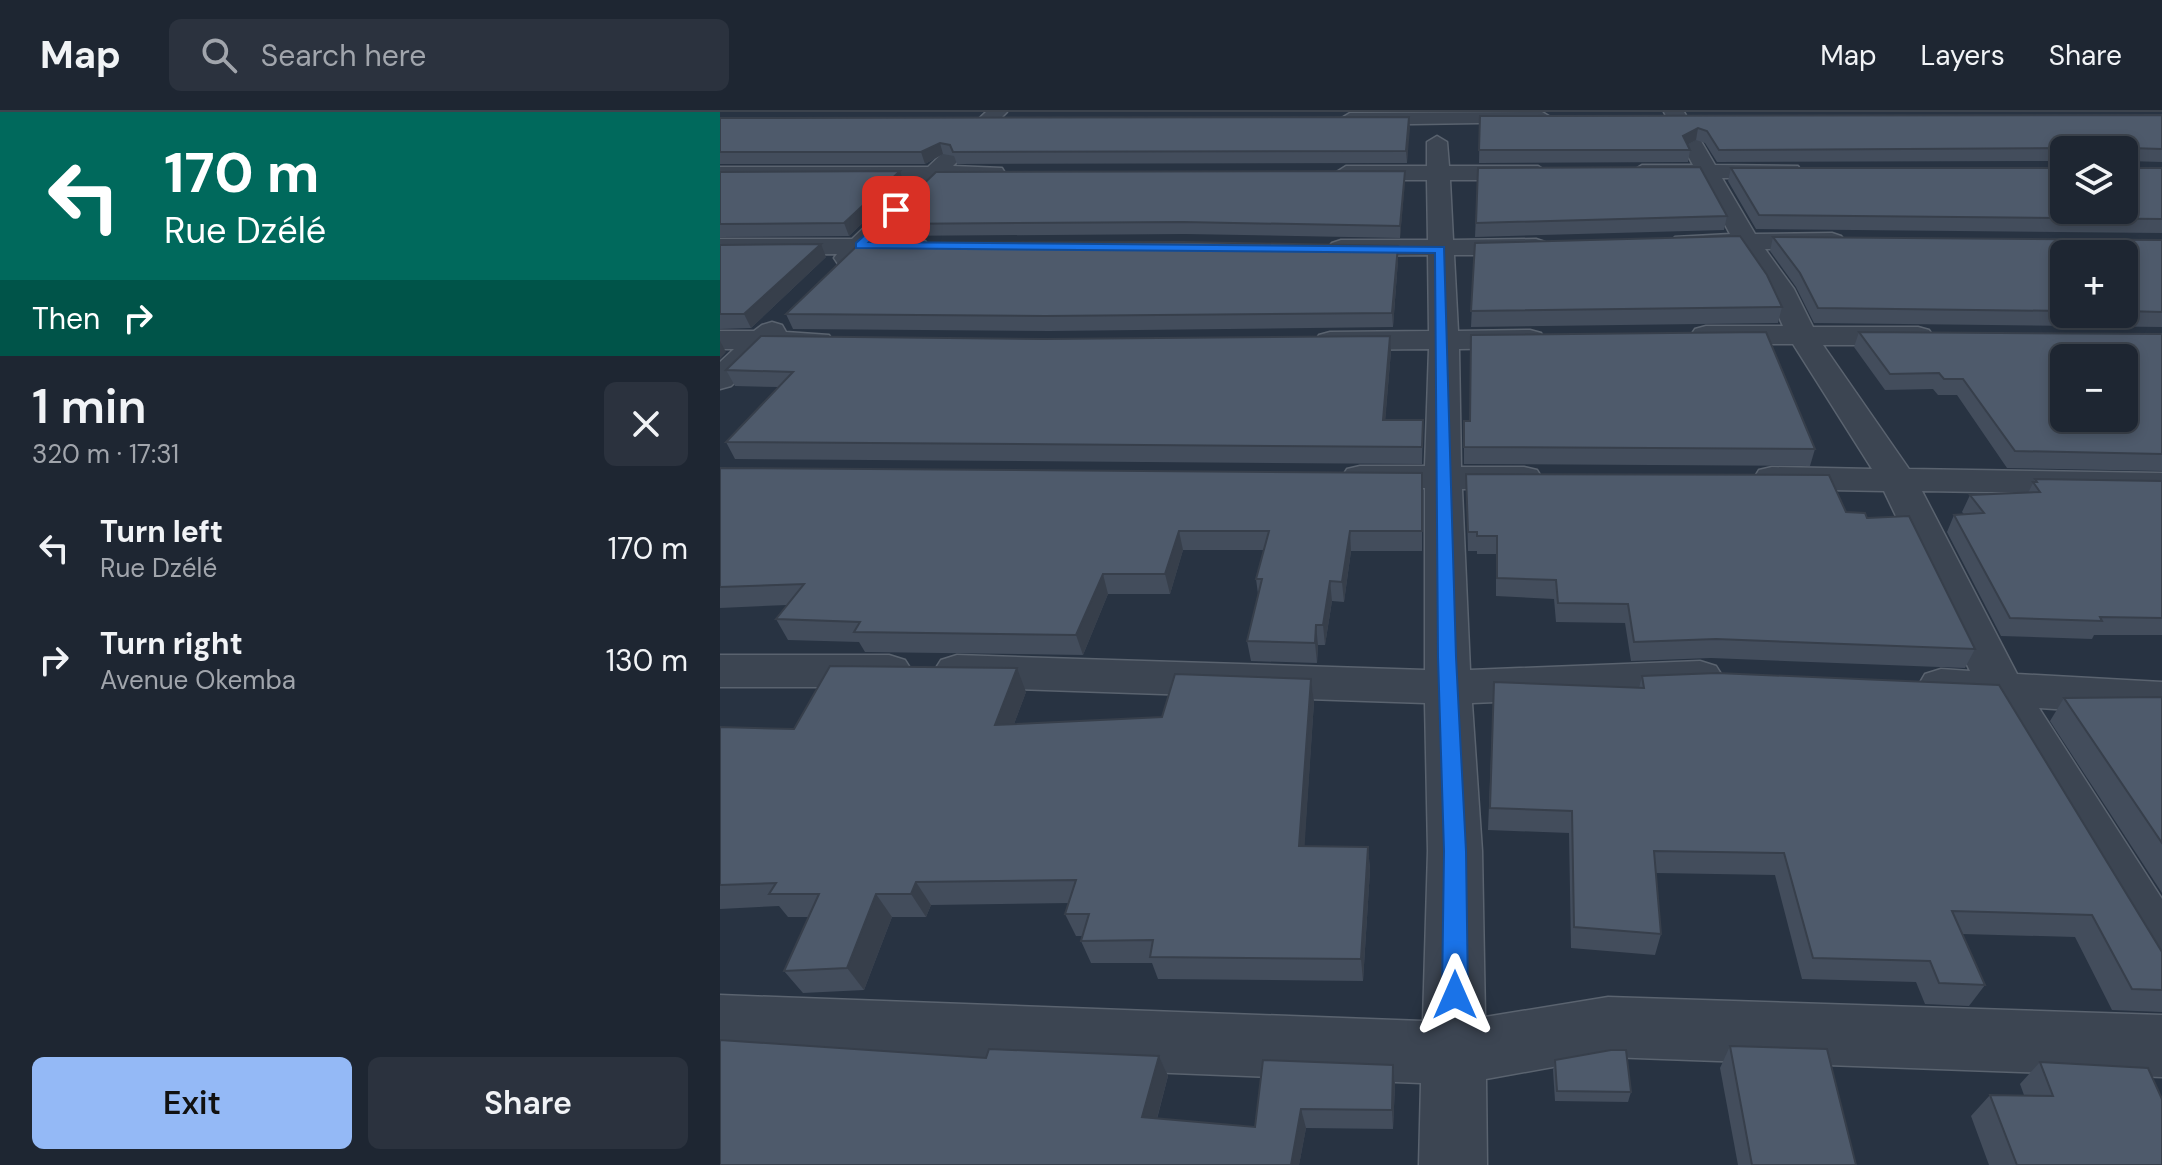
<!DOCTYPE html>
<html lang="en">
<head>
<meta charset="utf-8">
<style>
  body { margin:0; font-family:"DM Sans",sans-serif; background:#2b323e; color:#f1f3f6; height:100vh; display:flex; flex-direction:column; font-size:30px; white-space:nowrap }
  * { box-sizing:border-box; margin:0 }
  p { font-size:26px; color:#a1a5ac }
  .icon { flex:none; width:44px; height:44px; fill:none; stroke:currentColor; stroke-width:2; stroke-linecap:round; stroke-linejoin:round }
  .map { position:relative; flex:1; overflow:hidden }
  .drawer { display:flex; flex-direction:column; background:#1e2632; width:720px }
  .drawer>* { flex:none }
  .top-card { background:#00695c; color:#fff; overflow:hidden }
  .controls { position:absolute; left:1330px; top:24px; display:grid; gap:16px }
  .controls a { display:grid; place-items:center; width:88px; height:88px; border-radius:12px; background:#1e2632; box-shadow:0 4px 12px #0003,0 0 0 2px #3c434d; font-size:40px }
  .pin { position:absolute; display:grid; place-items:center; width:68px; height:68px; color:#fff; margin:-34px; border-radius:16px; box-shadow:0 4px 12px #0006 }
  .me { position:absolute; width:88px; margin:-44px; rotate:0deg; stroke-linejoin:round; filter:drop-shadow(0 0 6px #0008) }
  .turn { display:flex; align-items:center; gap:28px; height:168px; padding:0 32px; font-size:36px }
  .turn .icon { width:104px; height:104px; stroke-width:2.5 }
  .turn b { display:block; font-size:56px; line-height:68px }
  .then { display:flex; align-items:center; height:76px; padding:0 32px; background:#0003; gap:16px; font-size:30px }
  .round { display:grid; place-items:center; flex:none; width:84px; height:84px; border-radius:12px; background:#2b323e }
  .summary { display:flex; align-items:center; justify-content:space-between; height:136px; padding:0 32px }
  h1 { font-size:48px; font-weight:600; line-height:60px }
  .action { display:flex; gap:16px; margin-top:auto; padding:16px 32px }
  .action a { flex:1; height:92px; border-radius:12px; background:#94b9f6; color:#111; font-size:32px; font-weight:600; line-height:92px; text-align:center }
  .action a+a { background:#2b323e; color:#f1f3f6 }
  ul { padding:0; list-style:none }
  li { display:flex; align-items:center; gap:24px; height:112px; padding:0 32px }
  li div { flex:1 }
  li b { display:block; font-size:30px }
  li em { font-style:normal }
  header { display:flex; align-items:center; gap:48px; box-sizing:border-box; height:112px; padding:0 40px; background:#1e2632; border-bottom:2px solid #3c434d }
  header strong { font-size:38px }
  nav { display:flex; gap:44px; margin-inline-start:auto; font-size:28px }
  .search { width:560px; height:72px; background:#2b323e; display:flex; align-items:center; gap:20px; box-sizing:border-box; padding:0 28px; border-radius:12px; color:#a1a5ac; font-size:30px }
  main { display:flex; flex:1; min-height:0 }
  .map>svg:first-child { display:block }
</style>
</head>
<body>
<header>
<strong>Map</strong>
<div class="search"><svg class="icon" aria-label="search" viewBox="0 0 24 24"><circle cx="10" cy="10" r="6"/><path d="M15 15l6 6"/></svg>Search here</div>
<nav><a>Map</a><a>Layers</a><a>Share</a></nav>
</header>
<main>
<section class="drawer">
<div class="top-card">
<div class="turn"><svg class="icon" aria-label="left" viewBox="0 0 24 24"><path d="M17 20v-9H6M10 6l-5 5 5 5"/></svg><div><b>170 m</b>Rue Dzélé</div></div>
<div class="then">Then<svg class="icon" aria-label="right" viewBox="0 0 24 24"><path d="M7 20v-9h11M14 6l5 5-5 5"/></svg></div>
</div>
<div class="summary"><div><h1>1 min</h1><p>320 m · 17:31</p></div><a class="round"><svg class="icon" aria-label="close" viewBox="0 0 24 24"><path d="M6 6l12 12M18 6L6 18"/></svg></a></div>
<ul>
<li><svg class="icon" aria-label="left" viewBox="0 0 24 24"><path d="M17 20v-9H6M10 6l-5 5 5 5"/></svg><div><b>Turn left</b><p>Rue Dzélé</p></div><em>170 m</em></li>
<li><svg class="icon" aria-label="right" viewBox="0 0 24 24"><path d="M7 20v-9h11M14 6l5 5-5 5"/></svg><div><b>Turn right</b><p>Avenue Okemba</p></div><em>130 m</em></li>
</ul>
<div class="action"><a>Exit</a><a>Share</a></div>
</section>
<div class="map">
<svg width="1442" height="1053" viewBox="0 0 1442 1053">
  <rect width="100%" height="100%" fill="#283342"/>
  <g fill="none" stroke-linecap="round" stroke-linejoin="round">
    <defs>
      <g id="minor">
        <path d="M 266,0 L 287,0 L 233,54 L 282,56 L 285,61 L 282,66 L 220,68 L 161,126 L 205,129 L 209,134 L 205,139 L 146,142 C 136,151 131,155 118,152 L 114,146 L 117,142 L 0,143 L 0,127 L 132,127 L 194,68 L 0,69 L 0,55 L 208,55 Z"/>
        <polygon points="822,0 832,6 829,10 630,13 620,7 630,1"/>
        <polygon points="944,0 964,0 995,53 1078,54 1081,59 1070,66 1002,66 1035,122 1112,121 1121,124 1125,129 1121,134 1112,137 1045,137 1074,177 1093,215 1198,215 1209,218 1213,224 1209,230 1198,233 1103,233 1189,357 1442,361 1442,383 1202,379 1297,562 1442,570 1442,604 1319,596 1442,787 1442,865 1421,857 1268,593 1221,591 1205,586 1198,574 1205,562 1221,557 1250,559 1164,379 1052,377 1039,374 1034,366 1039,358 1052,355 1152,357 1073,232 986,232 975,229 971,223 975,217 986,214 1063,214 1046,177 1020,137 955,135 951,130 955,125 1010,122 980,66 922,67 911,60 922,53 973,53"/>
        <polygon points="717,24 727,30 729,54 818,54 829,61 818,68 730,68 733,128 816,127 825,130 829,135 825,140 816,143 734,143 738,219 810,218 821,221 825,227 821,233 810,236 739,237 741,355 804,355 817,358 822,366 817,374 804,377 742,377 750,558 980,549 996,554 1003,565 996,576 980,581 752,591 762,739 765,905 888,885 1442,903 1442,965 888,945 766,967 767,1053 699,1053 701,971 0,943 0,883 703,909 708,739 705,591 237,575 221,570 214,559 221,548 237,543 705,558 705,376 640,376 627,373 622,365 627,357 640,354 705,354 709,237 610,238 599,235 595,229 599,223 610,220 709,219 708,143 621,144 612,141 608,136 612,131 621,128 708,128 707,68 626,68 615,61 626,54 707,54 707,30"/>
        <polygon points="52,210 62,213 66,220 109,223 113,229 109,235 50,238 11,274 0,277 0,250 14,237 0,237 0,219 34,219 42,213"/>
        <polygon points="0,543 169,543 185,548 192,559 185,570 169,575 0,575"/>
      </g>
    </defs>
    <use href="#minor" stroke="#5a636f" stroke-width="3"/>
    <use href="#minor" fill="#3c4552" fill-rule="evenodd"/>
  </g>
  <g fill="#434d5c" fill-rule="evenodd">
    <polygon points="1442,3 1442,50 1407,49 1407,53 1410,56 1442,56 1442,121 1036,117 1008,69 1011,56 1344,98 1404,38 1344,38 1344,49 997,50 985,31 976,28 967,33 970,38 968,50 759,51 760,4"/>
    <polygon points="689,5 687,51 237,52 234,44 223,42 205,52 0,52 0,6"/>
    <polygon points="758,56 1007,104 1004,118 755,125"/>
    <polygon points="685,59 680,126 465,122 166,124 162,112"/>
    <polygon points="0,60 184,71 129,124 0,125"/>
    <path d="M 1053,125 L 1442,128 L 1442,215 L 1094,211 L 1076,175 L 1050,139 ZM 1344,142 L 1404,142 L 1404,202 L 1344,202 Z"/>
    <polygon points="755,131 1062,195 1058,211 751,215"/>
    <polygon points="0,133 106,145 31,216 0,217"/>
    <polygon points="678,134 678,148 673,215 329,219 73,217 66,202"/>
    <polygon points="1139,220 1442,222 1442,359 1287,356 1237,283 1218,283 1213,277 1165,278 1134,235"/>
    <polygon points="670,224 671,239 665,308 703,308 702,352 15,347 6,330 58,275 15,274 6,258 324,227"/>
    <polygon points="744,309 1095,337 1090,354 744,352"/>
    <polygon points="0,356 702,361 702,439 631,439 624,490 612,489 605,533 598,533 597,551 531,549 527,529 538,482 536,467 544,438 463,438 450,482 388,482 363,543 145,540 139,530 68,528 56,507 67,493 0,496"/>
    <polygon points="746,362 1126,400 1147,406 1255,537 1245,556 991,546 911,549 905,511 836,510 834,487 776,484 776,442 757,442 757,439 748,439"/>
    <polygon points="1315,367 1442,369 1442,523 1374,523 1372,527 1281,524 1227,420 1234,403 1244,402 1242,400 1250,383 1308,381"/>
    <polygon points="922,564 1442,840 1442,900 1392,898 1355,825 1242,822 1265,873 1249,894 1205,892 1196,870 1082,867 1055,763 936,761 941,822 935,843 851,836 849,721 768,718 774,570 919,576"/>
    <polygon points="591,567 594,590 584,735 648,735 650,758 643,869 438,867 432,851 371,851 361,829 362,824 356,824 345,802 349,791 211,793 206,805 172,805 144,878 83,881 64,859 89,805 68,805 59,794 0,797 0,615 74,617 306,580 294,612 442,605"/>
    <polygon points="1442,585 1442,781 1330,609 1344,586"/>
    <polygon points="1010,934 1136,1053 1018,1053 1000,956"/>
    <polygon points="439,944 448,964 437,1007 535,1015 673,953 675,973 673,1017 586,1016 579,1053 0,1053 266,946"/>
    <polygon points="835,948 911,980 908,990 835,989 833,958"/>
    <polygon points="1320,950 1442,1053 1269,1053 1251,1004 1270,983 1304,983 1300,972"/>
  </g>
  <g fill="#373f4b">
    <polygon points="689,5 690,16 687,51 686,39"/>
    <polygon points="978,16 976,28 961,36 963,24"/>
    <polygon points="220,31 223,42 205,52 201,40"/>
    <polygon points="180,59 184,71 129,124 124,111"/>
    <polygon points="685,59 685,70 680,126 680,114"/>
    <polygon points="101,132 106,145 31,216 24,202"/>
    <polygon points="678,134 678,148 673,215 672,201"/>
    <polygon points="670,224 671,239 664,325 663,308"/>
    <polygon points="0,229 6,240 0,247"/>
    <polygon points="459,419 463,438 450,482 445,462"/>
    <polygon points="630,419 631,439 624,490 622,470"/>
    <polygon points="383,462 388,482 363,543 356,523"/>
    <polygon points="610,469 612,489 605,533 603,513"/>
    <polygon points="596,513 598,533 597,551 595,531"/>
    <polygon points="297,556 306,580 285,636 275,613"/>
    <polygon points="591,567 594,590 583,758 579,734"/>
    <polygon points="648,735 650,758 643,869 641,847"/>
    <polygon points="196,770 211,793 206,805 191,782"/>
    <polygon points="156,782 172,805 144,878 127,856"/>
    <polygon points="439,944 448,964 432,1025 422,1005"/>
    <polygon points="673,953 675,973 673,1017 672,998"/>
    <polygon points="581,997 586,1016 579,1053 571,1053"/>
  </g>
  <g fill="#4e5a6b" stroke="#373f4b" stroke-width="2" fill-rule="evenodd">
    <polygon points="1442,3 1442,37 1409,36 1406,39 1407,53 1410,56 1442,56 1442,107 1039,103 1011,56 1344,56 1344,98 1404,98 1404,38 1351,38 1349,36 999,38 987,19 978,16 963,24 970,38 759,38 760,4"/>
    <polygon points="689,5 686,39 233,40 230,33 220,31 201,40 0,40 0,6"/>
    <polygon points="980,55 1007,104 756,111 758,56"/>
    <polygon points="180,59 124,111 0,112 0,60"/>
    <polygon points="685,59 680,114 463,110 162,112 216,60"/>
    <polygon points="1020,124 1047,163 1062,195 751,199 755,131"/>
    <polygon points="1053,125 1442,128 1442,200 1404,199 1404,142 1344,142 1344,199 1098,196 1080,161"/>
    <polygon points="463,130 678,134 672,201 325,204 66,202 140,131"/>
    <polygon points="101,132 24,202 0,202 0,133"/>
    <polygon points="1046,220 1095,337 744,335 744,309 750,309 751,223"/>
    <path d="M 1139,220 L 1442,222 L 1442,342 L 1295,339 L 1243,267 L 1224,267 L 1219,261 L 1170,262 ZM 1344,246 L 1404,246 L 1404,306 L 1344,306 Z"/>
    <polygon points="41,224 324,227 670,224 663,308 703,308 702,335 6,330 73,260 6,258"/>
    <polygon points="0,356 702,361 702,419 630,419 622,470 610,469 603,513 596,513 595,531 527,529 542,467 536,467 549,419 459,419 445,462 383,462 356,523 134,520 140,510 56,507 84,472 0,475"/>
    <polygon points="746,362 1109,363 1126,400 1145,401 1147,406 1189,404 1255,537 996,527 914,530 908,492 838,491 836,468 777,466 777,424 757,424 757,420 748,420"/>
    <polygon points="1315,367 1442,369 1442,506 1380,505 1382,509 1290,506 1234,403 1264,401 1250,383 1320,380 1313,370 1317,370"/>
    <polygon points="110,554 297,556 275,613 442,605 455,562 591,567 579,734 648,735 641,847 430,845 433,828 361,829 369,802 345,802 356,768 196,770 191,782 156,782 127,856 64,859 99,782 49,782 56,771 0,773 0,615 74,617"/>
    <polygon points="997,561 1279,573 1442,840 1442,878 1412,877 1372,803 1232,799 1265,873 1219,871 1210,849 1093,846 1064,741 934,739 941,822 854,815 852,699 770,696 774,570 924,576 922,564"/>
    <polygon points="1442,585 1442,731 1344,586"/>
    <polygon points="0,928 266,946 269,937 439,944 422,1005 535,1015 543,948 673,953 672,998 581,997 571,1053 0,1053"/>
    <polygon points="1010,934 1107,937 1136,1053 1032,1053"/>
    <polygon points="891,938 906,938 911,980 837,979 835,948"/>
    <polygon points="1320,950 1428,956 1442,987 1442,1053 1297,1053 1270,983 1333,984"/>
  </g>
  <polygon fill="#1a73e8" stroke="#114b97" stroke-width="2" points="176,95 179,100 149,130 724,135 736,545 746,739 748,883 744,892 735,895 726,892 722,883 724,739 718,545 715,141 136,136 136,131"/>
</svg>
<div class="controls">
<a><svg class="icon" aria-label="layers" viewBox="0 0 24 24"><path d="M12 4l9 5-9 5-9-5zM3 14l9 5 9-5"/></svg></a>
<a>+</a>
<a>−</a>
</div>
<div class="pin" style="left:176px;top:98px;background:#d93025"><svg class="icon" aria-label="arrive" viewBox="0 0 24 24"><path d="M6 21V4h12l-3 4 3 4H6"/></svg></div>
<svg class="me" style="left:735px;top:883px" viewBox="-20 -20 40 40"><path d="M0-17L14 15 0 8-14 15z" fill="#1a73e8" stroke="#fff" stroke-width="4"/></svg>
</div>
</main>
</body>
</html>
